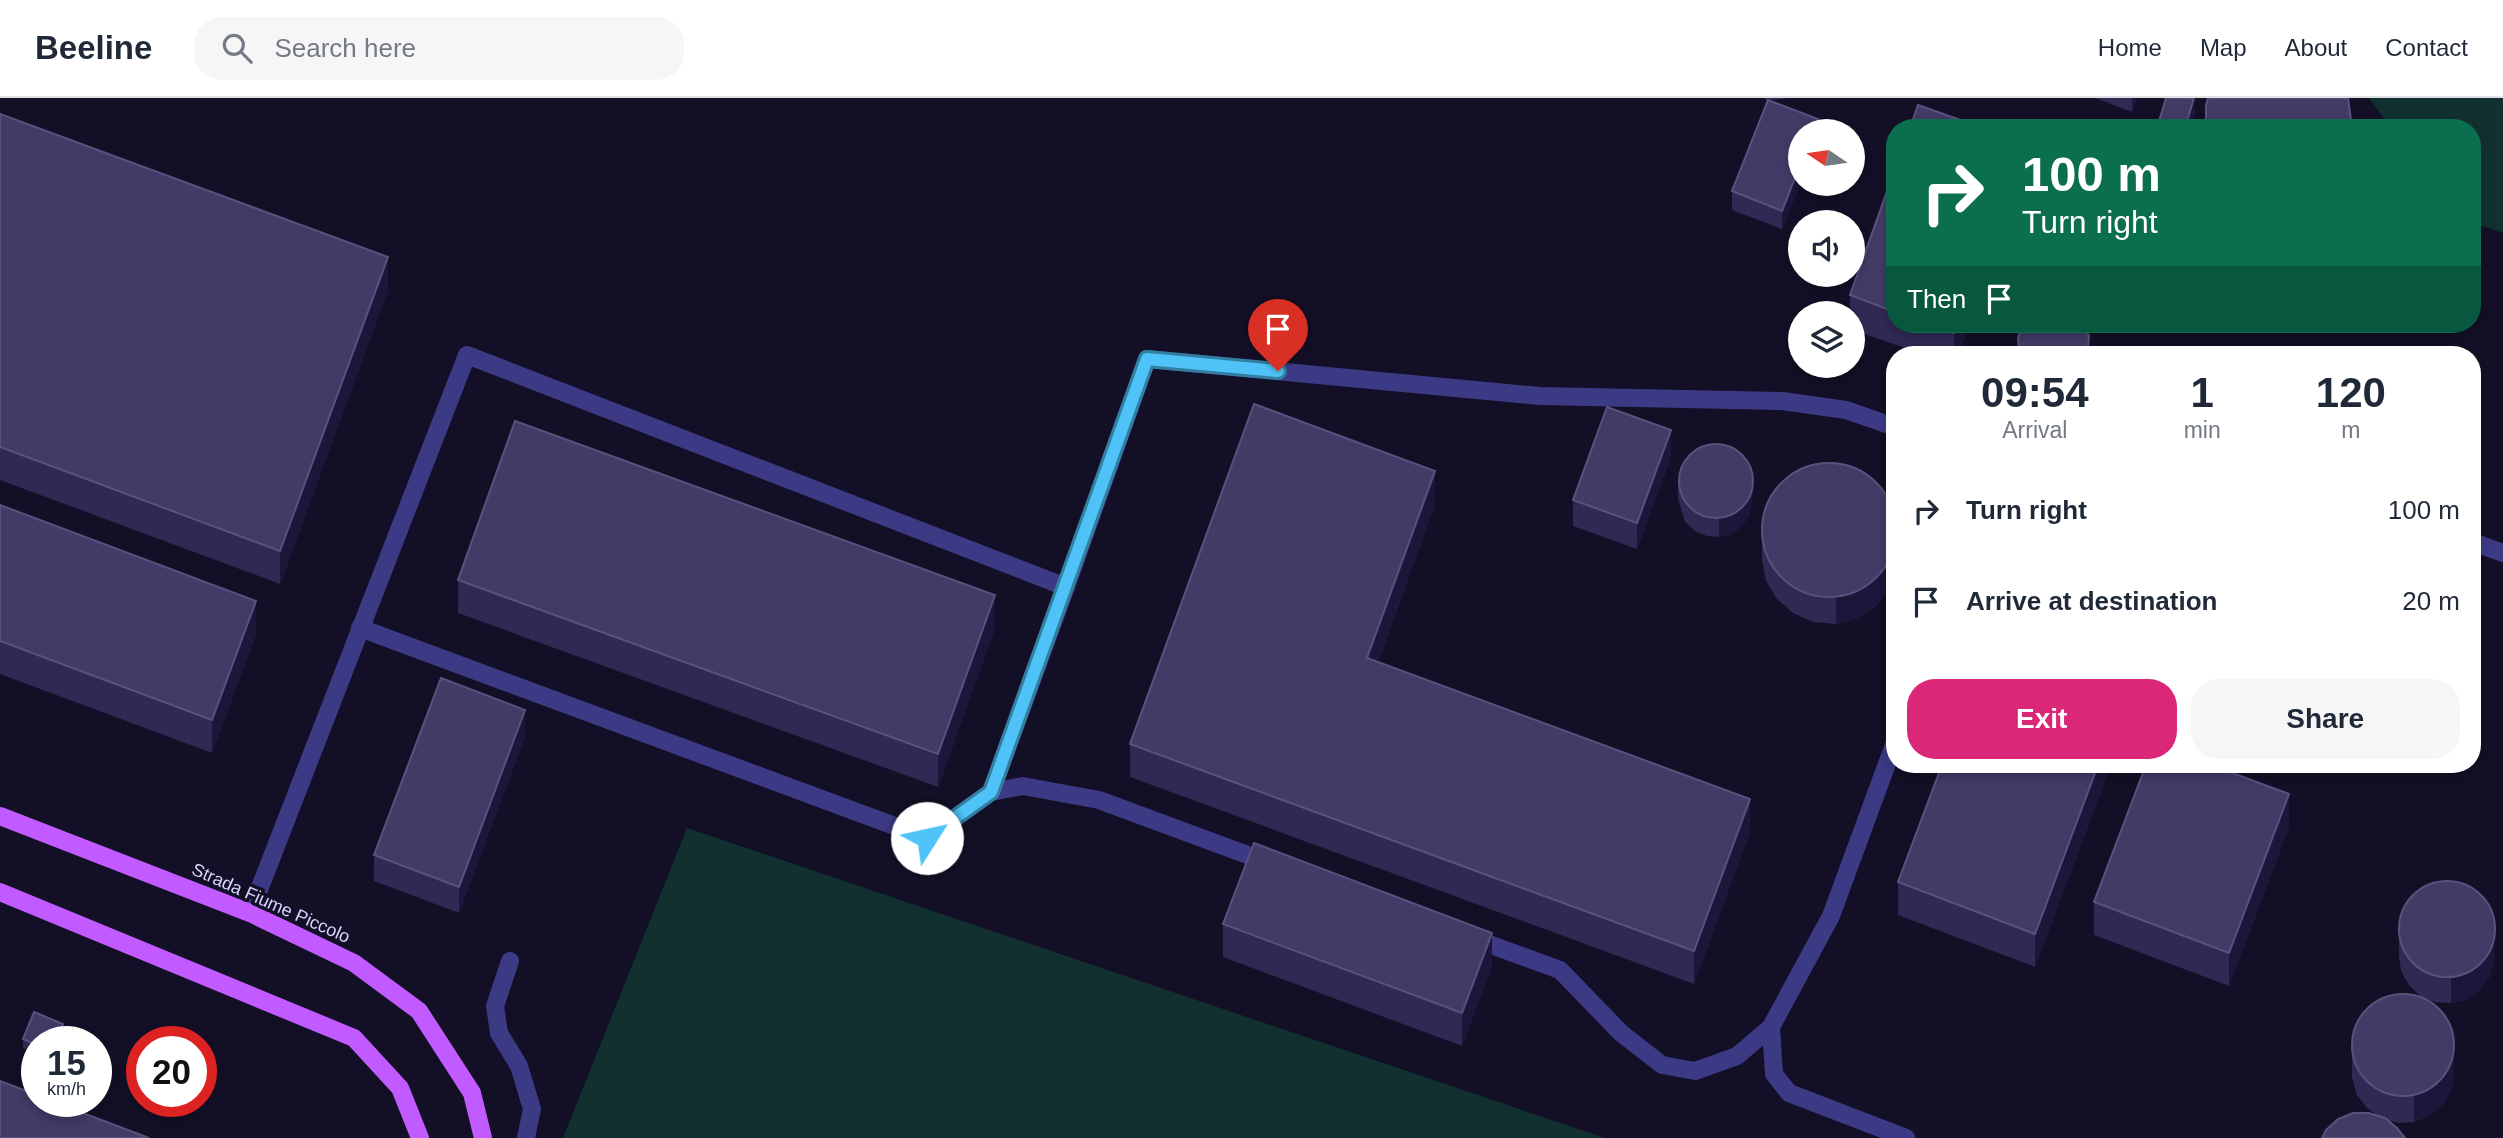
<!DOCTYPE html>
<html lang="en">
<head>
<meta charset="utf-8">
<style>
  body { margin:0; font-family:Helvetica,sans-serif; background:#f6f6f7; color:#1f2937; height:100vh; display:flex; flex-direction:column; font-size:26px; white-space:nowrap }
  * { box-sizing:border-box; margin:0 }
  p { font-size:23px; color:#747a83 }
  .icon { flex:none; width:38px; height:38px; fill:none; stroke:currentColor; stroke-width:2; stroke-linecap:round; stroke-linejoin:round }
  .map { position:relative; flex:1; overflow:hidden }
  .panel { position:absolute; left:1886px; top:248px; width:595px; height:427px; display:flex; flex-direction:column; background:#fff; border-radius:28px; box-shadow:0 4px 10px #0003 }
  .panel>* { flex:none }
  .guide { position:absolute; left:1886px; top:21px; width:595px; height:214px; border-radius:28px; box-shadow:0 4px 10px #0003; background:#0b6e4f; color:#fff; overflow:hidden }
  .needle { width:46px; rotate:283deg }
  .controls { position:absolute; left:1788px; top:21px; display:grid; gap:14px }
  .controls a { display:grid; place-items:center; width:77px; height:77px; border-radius:50%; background:#fff; box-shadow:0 4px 10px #0003; font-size:35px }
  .speed { position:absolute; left:21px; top:928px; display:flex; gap:14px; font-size:35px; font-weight:700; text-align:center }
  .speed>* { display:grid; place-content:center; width:91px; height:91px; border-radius:50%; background:#fff; box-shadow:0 4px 10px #0003; line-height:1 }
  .speed small { font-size:18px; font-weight:400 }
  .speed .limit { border:10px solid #d22; background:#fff; color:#111 }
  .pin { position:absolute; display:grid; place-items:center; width:60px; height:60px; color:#fff; margin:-72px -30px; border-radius:50% 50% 50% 0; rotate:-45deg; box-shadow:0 0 7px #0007 }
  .pin .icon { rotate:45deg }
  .me { position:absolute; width:77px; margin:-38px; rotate:55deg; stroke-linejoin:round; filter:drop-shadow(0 0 5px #0008) }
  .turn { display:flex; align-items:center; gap:24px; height:147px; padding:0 21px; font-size:32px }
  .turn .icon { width:91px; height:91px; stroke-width:2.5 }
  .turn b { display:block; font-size:49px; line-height:60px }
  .then { display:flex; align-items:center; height:66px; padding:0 21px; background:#0003; gap:14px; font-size:26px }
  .eta { display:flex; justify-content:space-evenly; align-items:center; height:119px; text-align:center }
  .eta b { font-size:42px; font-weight:800; line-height:49px }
  .primary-button { display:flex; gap:14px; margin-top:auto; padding:14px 21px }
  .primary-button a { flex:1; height:80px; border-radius:28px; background:#db2777; color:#fff; font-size:28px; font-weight:800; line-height:80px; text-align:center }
  .primary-button a+a { background:#f6f6f7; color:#1f2937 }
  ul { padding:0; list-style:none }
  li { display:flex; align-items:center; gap:21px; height:91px; padding:0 21px }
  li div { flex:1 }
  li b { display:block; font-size:26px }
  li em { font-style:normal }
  header { display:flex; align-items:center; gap:42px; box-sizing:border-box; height:98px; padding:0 35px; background:#fff; border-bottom:2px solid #e0e1e3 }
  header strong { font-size:33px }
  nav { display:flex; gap:38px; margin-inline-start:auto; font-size:24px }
  .search { width:490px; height:63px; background:#f6f6f7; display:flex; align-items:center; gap:18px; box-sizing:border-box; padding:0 24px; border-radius:28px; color:#747a83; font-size:26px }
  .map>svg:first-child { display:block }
</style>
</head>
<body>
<header>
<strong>Beeline</strong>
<div class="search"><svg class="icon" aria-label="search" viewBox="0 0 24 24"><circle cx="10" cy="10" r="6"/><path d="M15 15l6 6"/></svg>Search here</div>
<nav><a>Home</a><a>Map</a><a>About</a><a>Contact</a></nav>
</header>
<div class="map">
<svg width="2503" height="1040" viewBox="0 0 2503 1040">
  <rect width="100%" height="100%" fill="#130f26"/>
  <g fill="#12302f">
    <polygon points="2369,0 2503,0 2503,135 2473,125 2473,30 2391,30"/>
    <polygon points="687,730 1605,1040 563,1040"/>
  </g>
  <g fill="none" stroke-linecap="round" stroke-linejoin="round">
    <g stroke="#3d3a85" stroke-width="18">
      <polyline points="2473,444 2503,455"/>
      <polyline points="360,530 927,740 991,694 1023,688 1099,702 1272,766"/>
      <polyline points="991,694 1066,489"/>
      <polyline points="250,815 467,257 1066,489 1147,261 1540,298 1782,303 1846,312 1895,329"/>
      <polyline points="1472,840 1560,872 1621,935 1662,967 1695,973 1737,958 1771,929 1831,818 1895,644"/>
      <polyline points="510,863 495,908 499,935 519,968 532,1011 526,1040"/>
      <polyline points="1771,929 1774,976 1789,995 1906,1040"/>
    </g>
    <g stroke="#c25bff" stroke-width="18">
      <polyline points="0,718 250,815 354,865 419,913 472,995 483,1040"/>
      <polyline points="0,794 354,940 400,990 420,1040"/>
    </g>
  </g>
  <g fill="#312854">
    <polygon points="1765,0 1790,0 1769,2 1818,33 1801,33 1801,83 1782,131 1732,112 1732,93 1768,2 1765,2"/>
    <polygon points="2095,0 2137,0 2132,14"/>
    <polygon points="0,16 388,192 280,486 0,382"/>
    <polygon points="1895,71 1895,226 1969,226 1958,257 1925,257 1853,232 1853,215 1850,215 1850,197"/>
    <polygon points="1671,359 1637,451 1573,428 1573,402"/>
    <polygon points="1678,383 1753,394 1749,418 1742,428 1731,436 1719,439 1707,438 1695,433 1685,424 1678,401"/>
    <polygon points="1435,406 1378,564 1750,734 1694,886 1130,679 1130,646"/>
    <polygon points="0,407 256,536 212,655 0,576"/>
    <polygon points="1762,435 1890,489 1877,507 1858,520 1836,526 1813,524 1793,515 1777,501 1766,483 1762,462"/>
    <polygon points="458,482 995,530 938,689 458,515"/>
    <polygon points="525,639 459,815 374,783 374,757"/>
    <polygon points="1942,667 2111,667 2035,869 1898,817 1898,784"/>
    <polygon points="2289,729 2229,888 2094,837 2094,804"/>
    <polygon points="1223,826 1492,868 1462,948 1223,859"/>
    <polygon points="2399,832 2494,864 2489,880 2479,892 2466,902 2451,905 2435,904 2420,898 2409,887 2401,873 2399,858"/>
    <polygon points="63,936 37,943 37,956 23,950 23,941"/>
    <polygon points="2352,937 2454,974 2452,991 2443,1006 2430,1017 2414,1024 2398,1025 2388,1022 2377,1017 2367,1010 2357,997 2352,980"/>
  </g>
  <g fill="#1d163a">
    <polygon points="2132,0 2137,0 2132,14"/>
    <polygon points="2194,0 2195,16 2190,30 2185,30"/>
    <polygon points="1818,21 1818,33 1813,33"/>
    <polygon points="1801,65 1801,83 1782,131 1782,113"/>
    <polygon points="388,159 388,192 280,486 280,453"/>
    <polygon points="1957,226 1969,226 1958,257 1954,257 1954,235"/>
    <polygon points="1671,332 1671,359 1637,451 1637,425"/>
    <polygon points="1435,373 1435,406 1367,593 1367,560"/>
    <polygon points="1753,376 1753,394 1749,418 1742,428 1731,436 1719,439 1719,420"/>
    <polygon points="1895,446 1895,472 1890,489 1877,507 1858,520 1836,526 1836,499"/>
    <polygon points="995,497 995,530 938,689 938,656"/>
    <polygon points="256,503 256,536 212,655 212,622"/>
    <polygon points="525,612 525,639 459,815 459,789"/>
    <polygon points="2098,667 2111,667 2035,869 2035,836"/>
    <polygon points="2289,696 2289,729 2229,888 2229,855"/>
    <polygon points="1750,701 1750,734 1694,886 1694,853"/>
    <polygon points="2495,823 2494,864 2489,880 2479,892 2466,902 2451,905 2451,879"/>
    <polygon points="1492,835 1492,868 1462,948 1462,915"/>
    <polygon points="63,926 63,936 60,943 56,943"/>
    <polygon points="2454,948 2454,974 2452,991 2443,1006 2430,1017 2414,1024 2414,997"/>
  </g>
  <g fill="#433a66" stroke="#5a527e" stroke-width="2">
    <polygon points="2166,0 2194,0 2185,30 2157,30"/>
    <polygon points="2208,0 2348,0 2351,22 2350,30 2206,30 2206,8"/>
    <polygon points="1768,2 1818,21 1813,33 1801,33 1801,65 1782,113 1732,93"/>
    <polygon points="1918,7 1983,30 1910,30"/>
    <polygon points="0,16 388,159 280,453 0,349"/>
    <polygon points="1895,71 1895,214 1850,197"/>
    <polygon points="1929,226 1957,226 1954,235"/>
    <polygon points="2022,226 2084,226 2089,238 2088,249 2085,257 2022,257 2019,251 2018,240"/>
    <polygon points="1254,306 1435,373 1367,560 1750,701 1694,853 1130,646"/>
    <polygon points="1607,309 1671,332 1637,425 1573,402"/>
    <polygon points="515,323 995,497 938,656 458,482"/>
    <circle cx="1716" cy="383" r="37"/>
    <circle cx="1829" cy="432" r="67"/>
    <polygon points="0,407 256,503 212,622 0,543"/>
    <polygon points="441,580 525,612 459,789 374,757"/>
    <polygon points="1942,667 2098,667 2035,836 1898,784"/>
    <polygon points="2146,667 2211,667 2289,696 2229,855 2094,804"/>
    <polygon points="1254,745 1492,835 1462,915 1223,826"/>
    <circle cx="2447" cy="831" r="48"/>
    <circle cx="2403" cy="947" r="51"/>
    <polygon points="34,914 63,926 56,943 37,943 37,947 23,941"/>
    <polygon points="0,983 37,997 37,1003 51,1003 149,1040 0,1040"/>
    <polygon points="2353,1015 2369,1015 2385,1020 2397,1030 2405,1040 2322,1040 2326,1032 2338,1021"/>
  </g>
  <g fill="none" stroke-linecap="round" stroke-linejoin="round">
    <defs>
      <polyline id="route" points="927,740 991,694 1147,261 1278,273"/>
    </defs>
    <use href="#route" stroke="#337fa1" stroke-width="18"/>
    <use href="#route" stroke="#4fc3f7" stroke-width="12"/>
  </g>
  <g text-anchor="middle" stroke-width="7" stroke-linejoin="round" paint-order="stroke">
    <g font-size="18" fill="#d9d4ff" stroke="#130f26">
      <text transform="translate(271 805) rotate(24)" y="6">Strada Fiume Piccolo</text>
    </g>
  </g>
</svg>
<div class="controls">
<a><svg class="needle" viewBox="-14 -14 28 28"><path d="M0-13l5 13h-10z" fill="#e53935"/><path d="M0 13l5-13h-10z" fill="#747a83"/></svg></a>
<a><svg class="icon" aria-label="sound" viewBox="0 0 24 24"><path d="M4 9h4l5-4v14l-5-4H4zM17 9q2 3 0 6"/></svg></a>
<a><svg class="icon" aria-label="layers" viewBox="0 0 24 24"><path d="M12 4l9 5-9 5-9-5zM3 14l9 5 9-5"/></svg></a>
</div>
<div class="speed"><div>15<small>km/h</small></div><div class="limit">20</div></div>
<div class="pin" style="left:1278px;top:273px;background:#d93025"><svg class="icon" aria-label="arrive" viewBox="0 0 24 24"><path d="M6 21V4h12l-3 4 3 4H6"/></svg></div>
<svg class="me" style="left:927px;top:740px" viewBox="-20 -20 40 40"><circle r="19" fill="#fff"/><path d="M0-13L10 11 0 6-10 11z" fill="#4fc3f7"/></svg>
<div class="guide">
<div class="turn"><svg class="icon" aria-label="right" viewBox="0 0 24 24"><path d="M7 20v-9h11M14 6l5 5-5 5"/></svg><div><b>100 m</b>Turn right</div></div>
<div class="then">Then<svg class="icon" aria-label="arrive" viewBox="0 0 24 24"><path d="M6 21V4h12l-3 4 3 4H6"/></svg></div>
</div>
<section class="panel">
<div class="eta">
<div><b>09:54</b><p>Arrival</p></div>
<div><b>1</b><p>min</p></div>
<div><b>120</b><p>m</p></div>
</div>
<ul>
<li><svg class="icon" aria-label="right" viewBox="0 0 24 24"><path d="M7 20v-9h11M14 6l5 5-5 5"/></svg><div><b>Turn right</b></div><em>100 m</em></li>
<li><svg class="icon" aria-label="arrive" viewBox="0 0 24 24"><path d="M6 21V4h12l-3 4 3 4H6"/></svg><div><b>Arrive at destination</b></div><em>20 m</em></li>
</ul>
<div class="primary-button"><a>Exit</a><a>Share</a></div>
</section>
</div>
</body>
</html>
